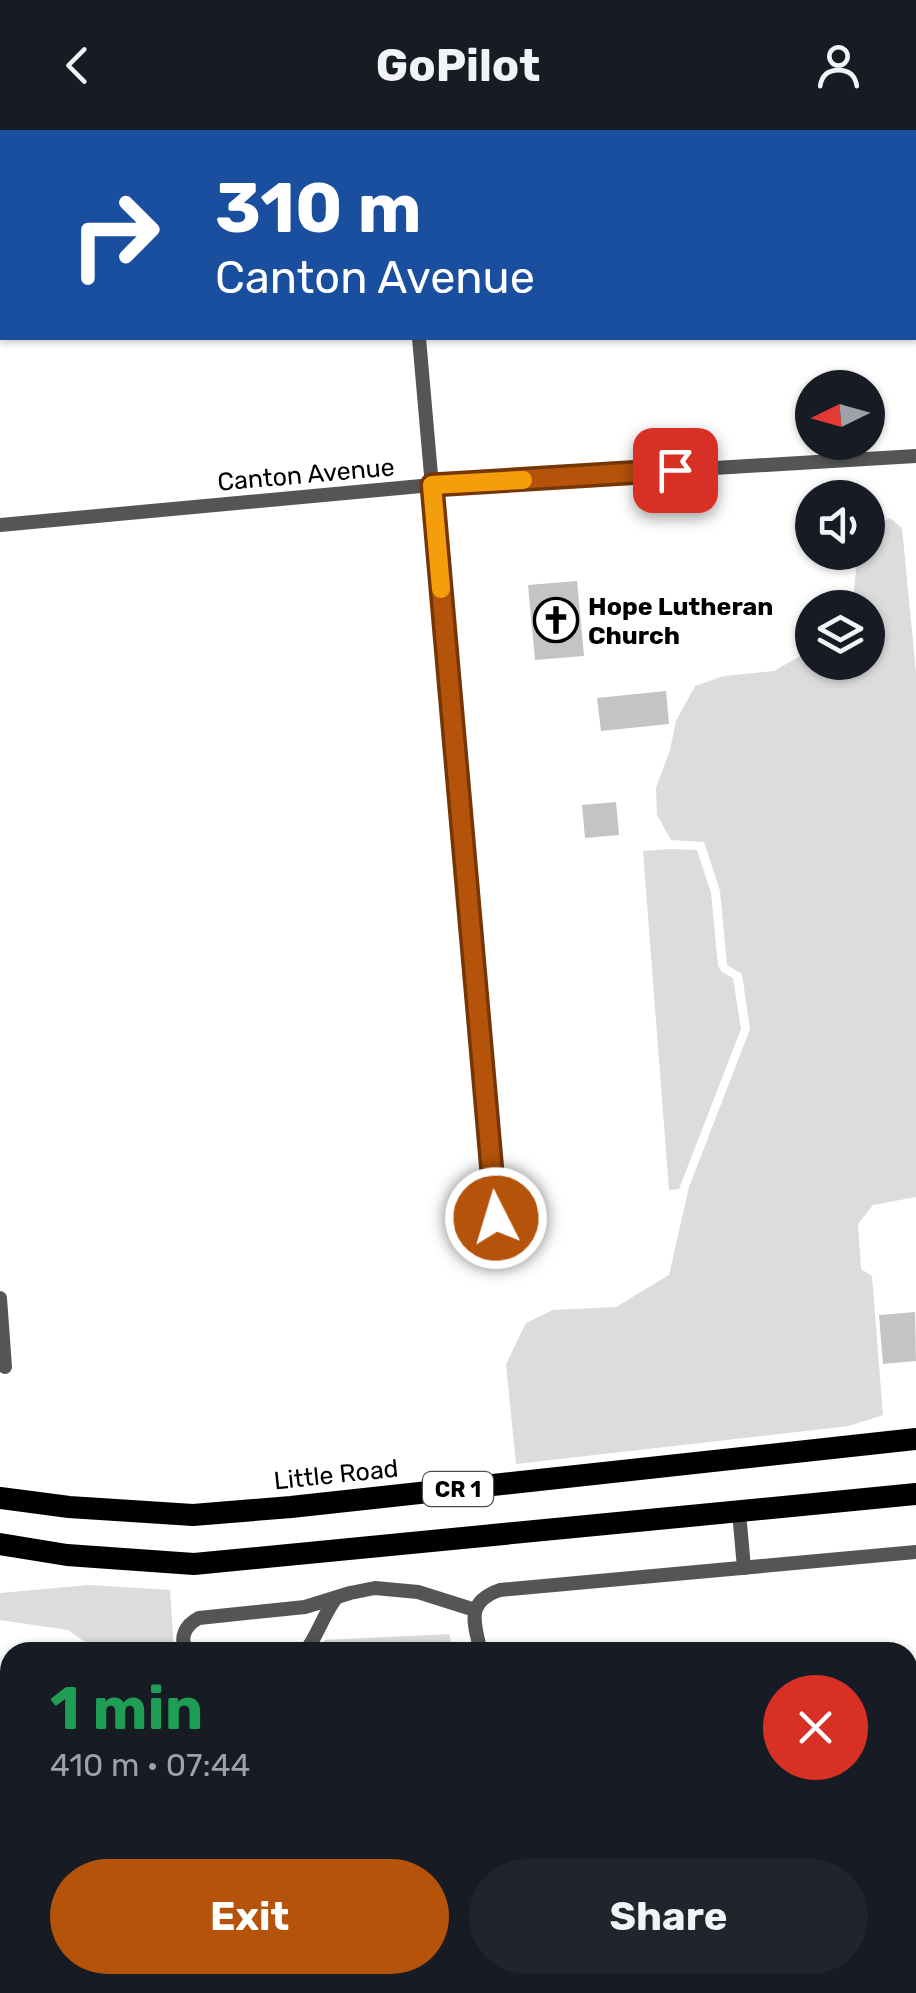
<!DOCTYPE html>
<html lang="en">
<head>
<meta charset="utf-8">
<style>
  body { margin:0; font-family:Rubik,sans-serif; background:#20242c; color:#f1f3f6; height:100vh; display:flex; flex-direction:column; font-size:38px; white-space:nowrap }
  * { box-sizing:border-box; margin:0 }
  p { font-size:32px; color:#9ea1a6 }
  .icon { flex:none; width:55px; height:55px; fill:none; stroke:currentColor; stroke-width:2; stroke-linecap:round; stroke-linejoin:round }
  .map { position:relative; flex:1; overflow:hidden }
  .details { position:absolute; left:0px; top:1512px; width:918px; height:352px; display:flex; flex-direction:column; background:#171b24; border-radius:30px 30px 0 0; box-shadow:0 2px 8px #0004 }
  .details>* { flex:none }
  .banner { position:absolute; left:0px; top:0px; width:918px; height:210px; box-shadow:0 2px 8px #0004; background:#1a4fa0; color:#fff; overflow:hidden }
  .needle { width:65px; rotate:265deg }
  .fabs { position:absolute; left:795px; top:240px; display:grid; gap:20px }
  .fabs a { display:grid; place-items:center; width:90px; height:90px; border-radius:50%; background:#171b24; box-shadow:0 2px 8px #0004; font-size:50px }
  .pin { position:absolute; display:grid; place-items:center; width:85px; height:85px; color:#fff; margin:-42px; border-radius:20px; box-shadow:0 5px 15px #0006 }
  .me { position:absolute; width:110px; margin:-55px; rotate:355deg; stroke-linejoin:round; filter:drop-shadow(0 0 8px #0008) }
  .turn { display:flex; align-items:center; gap:35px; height:210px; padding:0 50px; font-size:45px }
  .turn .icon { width:130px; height:130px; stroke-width:2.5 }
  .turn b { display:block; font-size:70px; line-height:85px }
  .round { display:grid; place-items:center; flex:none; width:105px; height:105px; border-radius:52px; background:#20242c }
  .headline { display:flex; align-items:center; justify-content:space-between; height:170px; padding:0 50px }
  h1 { font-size:60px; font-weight:700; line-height:75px; color:#1e9e55 }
  .cta { display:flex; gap:20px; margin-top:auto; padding:20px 50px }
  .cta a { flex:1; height:115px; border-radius:60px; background:#b45309; color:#fff; font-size:40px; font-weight:700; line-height:115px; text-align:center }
  .cta a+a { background:#20242c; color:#f1f3f6 }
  header { display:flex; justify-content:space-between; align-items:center; height:130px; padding:0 50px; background:#171b24; font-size:45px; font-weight:700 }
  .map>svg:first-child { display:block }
</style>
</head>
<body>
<header><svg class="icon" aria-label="back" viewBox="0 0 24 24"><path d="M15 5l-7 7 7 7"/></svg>GoPilot<svg class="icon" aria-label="person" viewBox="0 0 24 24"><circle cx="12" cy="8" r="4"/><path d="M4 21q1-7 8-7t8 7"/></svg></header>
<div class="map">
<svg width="916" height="1863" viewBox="0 0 916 1863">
  <rect width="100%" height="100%" fill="#fff"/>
  <g fill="#dcdcdc">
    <polygon points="890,388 902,398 916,543 916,1067 873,1075 858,1094 861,1139 872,1146 883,1285 849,1296 516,1334 506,1234 526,1193 553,1180 616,1177 669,1145 689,1057 750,899 742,844 727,835 720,761 704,712 671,710 657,685 656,658 670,620 676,591 695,556 724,546 774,541 812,519 812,532 868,532 868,478 852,477 858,423 868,422 868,397"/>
    <polygon points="671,719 697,720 711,763 718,835 722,842 733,848 741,899 679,1059 669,1060 643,721"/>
    <polygon points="89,1455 170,1460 174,1522 99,1522 68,1500 0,1490 0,1463"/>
    <polygon points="449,1504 454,1522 319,1522 325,1510"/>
    <polygon points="916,1642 916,1863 89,1863 91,1855 908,1855 908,1643"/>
  </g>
  <polygon fill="#a3a3a3" points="0,1745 10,1745 10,1855 91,1855 89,1863 0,1863"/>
  <g fill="#c4c4c4">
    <polygon points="577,451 584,526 535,530 528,455"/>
    <polygon points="666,561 669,594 601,601 597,568"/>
    <polygon points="616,672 619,705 585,708 582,675"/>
    <polygon points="915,1182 916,1231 883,1234 879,1185"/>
  </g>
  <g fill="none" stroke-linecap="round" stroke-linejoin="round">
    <g stroke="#555" stroke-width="14">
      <polyline points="401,0 401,2"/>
      <polyline points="162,2 195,0"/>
      <polyline points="0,15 2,15"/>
      <polyline points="419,208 496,1087"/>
      <polyline points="0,395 432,355 916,326"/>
      <polyline points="0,1168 5,1237"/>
      <polyline points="739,1382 744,1438"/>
      <path d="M 188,1522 C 178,1509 185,1495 199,1488 L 305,1477 L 350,1463 L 375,1458 L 418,1462 L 475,1480"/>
      <path d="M 305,1522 C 318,1505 323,1485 336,1468"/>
      <path d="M 481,1522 C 474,1493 465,1472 500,1460 L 916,1422"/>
      <polyline points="0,1559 10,1563"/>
      <polyline points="908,1628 916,1627"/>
      <polyline points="0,1629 10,1626"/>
    </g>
    <g stroke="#000" stroke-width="22">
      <polyline points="0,1368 69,1377 193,1385 291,1377 916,1309"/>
      <polyline points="0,1414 67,1425 194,1434 916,1364"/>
    </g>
  </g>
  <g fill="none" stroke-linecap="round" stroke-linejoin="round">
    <defs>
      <polyline id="route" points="496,1088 432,355 675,340"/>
    </defs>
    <use href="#route" stroke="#753606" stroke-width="25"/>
    <use href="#route" stroke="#b45309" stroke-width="18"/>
    <polyline stroke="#f59e0b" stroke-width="18" points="441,459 432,355 523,350"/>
  </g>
  <defs>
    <symbol id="church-ring" viewBox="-11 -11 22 22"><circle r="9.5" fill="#fff" stroke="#000" stroke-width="1.5"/><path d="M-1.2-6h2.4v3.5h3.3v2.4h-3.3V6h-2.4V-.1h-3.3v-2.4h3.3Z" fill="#000"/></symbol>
  </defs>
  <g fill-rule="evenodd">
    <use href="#church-ring" x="531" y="465" width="50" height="50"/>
  </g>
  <g text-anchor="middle" stroke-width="10" stroke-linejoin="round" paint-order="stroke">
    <rect fill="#fff" stroke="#4c4c4c" stroke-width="2.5" x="423" y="1342" width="70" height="34" rx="8"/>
    <g font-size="22" font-weight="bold" fill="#000">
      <text x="458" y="1367">CR 1</text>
    </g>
    <g font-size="25" fill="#000" stroke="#fff">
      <text transform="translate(306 344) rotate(-5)" y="9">Canton Avenue</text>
      <text transform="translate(336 1344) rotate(-6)" y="9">Little Road</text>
    </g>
    <g font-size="25" font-weight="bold" fill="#000" stroke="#fff" text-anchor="start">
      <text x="588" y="485">Hope Lutheran<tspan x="588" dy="29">Church</tspan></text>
    </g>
  </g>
</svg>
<div class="fabs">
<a><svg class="needle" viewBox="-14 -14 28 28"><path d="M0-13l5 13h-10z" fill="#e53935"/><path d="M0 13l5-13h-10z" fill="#9ea1a6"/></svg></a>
<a><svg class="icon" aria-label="sound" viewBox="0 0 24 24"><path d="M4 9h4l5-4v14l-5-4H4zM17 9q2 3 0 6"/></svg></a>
<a><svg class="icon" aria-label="layers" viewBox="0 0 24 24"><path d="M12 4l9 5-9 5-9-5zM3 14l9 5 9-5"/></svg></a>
</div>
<div class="pin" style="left:675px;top:340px;background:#d93025"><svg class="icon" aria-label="arrive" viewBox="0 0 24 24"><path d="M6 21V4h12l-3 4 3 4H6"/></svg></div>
<svg class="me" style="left:496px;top:1088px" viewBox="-20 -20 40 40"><circle r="17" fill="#b45309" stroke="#fff" stroke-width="3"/><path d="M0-11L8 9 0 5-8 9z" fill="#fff"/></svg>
<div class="banner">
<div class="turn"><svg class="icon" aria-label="right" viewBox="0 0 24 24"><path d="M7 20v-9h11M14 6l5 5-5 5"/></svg><div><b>310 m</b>Canton Avenue</div></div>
</div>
<section class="details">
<div class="headline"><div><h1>1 min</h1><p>410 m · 07:44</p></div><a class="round" style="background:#d93025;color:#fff"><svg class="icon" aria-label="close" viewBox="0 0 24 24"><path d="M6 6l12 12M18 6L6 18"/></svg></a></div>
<div class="cta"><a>Exit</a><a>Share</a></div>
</section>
</div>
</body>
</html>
